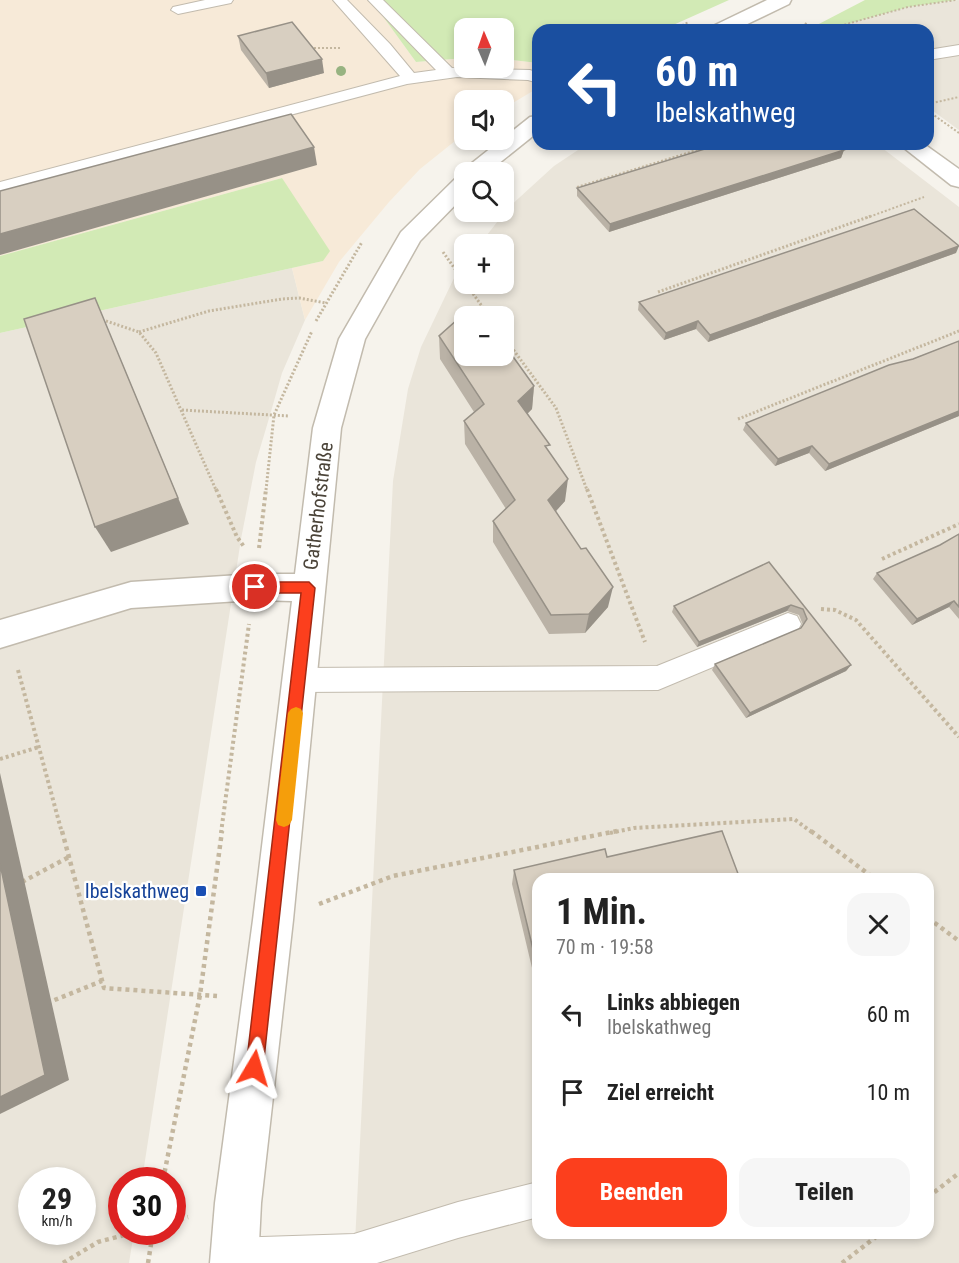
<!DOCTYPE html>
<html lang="de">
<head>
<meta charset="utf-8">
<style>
  body { margin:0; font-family:"Roboto Condensed",sans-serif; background:#f6f6f6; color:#222; height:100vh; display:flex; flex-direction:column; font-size:22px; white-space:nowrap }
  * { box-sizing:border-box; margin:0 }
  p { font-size:20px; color:#767676 }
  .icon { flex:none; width:33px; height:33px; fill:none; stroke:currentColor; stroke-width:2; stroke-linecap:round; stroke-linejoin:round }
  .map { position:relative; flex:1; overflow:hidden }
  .details { position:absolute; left:532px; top:873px; width:402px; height:366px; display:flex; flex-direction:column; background:#fff; border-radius:18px; box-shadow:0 3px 9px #0003 }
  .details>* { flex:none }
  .banner { position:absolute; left:532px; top:24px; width:402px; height:126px; border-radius:18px; box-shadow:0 3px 9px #0003; background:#1a4fa0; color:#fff; overflow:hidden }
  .needle { width:39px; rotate:358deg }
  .controls { position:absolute; left:454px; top:18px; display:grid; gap:12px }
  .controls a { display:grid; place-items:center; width:60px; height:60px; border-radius:12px; background:#fff; box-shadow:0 3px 9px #0003; font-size:30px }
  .speed { position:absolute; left:18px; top:1167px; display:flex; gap:12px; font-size:30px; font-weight:700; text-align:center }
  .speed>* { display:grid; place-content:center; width:78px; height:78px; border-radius:50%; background:#fff; box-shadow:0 3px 9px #0003; line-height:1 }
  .speed small { font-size:15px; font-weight:400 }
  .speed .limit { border:9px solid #d22; background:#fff; color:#111 }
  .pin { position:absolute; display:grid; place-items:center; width:51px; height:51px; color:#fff; margin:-26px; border:3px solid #fff; border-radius:50%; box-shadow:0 2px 6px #0007 }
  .me { position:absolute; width:66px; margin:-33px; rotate:7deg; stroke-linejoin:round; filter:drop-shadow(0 0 4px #0008) }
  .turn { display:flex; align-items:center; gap:21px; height:126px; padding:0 24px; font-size:27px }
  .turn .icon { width:78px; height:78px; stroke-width:2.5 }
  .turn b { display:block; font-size:42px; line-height:51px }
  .round { display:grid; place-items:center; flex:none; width:63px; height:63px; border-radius:18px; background:#f6f6f6 }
  .overview { display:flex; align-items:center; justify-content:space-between; height:102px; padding:0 24px }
  h1 { font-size:36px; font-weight:700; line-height:45px }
  .cta { display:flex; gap:12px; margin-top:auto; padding:12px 24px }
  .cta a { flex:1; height:69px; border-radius:18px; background:#fc3f1d; color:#fff; font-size:24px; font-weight:700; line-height:69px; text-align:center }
  .cta a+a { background:#f6f6f6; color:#222 }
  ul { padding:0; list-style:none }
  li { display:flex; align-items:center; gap:18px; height:78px; padding:0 24px }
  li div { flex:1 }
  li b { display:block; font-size:22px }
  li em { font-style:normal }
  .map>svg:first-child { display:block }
</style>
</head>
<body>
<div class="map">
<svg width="959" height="1263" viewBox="0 0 959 1263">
  <rect width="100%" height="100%" fill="#f6f3ec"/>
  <g fill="#eae5da" fill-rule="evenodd">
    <polygon points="959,0 959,130 929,108 928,30 826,30 908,7"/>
    <path d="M 587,144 L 877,144 L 959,207 L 959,1263 L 354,1263 L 393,481 L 408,389 L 421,347 L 455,276 L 465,263 L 465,284 L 504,284 L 504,244 L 480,244 L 508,208 L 554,166 ZM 465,316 L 504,316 L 504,356 L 465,356 ZM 538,879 L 928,879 L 928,1233 L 538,1233 Z"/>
    <path d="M 292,268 L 305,320 L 282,373 L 270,415 L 256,462 L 241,539 L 142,1180 L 122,1180 L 122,1232 L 134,1232 L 129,1263 L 0,1263 L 0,333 ZM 32,1180 L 82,1180 L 82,1232 L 32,1232 Z"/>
  </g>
  <polygon fill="#f7ead8" points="0,0 371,0 416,62 465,58 465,68 504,68 504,59 538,63 538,88 504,108 504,100 465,100 465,133 420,169 389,202 339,262 305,320 292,268 323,261 282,178 0,256"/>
  <g fill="#d2eab5">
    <polygon points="371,0 729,0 662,30 538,30 538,63 504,59 504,28 465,28 465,58 416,62"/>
    <polygon points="865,0 956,0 908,7 826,30 819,30 815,26"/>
    <polygon points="282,178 330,251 323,261 0,333 0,256"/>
  </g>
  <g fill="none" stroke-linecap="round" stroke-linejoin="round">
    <defs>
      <g id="service">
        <polygon points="205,0 233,0 231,3 178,14 171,10 173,7"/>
        <polygon points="333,0 347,0 390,44 414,73 436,70 368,0 383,0 452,68 530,70 538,73 538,83 528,80 457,77 407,84 0,192 0,182 400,76"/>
        <polygon points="959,45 959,55 928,60 928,50"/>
        <polygon points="788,613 797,616 801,624 797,632 658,690 300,692 291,688 287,680 291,672 300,668 657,666"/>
        <polygon points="538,1182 538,1217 458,1238 377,1263 220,1263 217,1256 222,1243 235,1238 354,1234 458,1202"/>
      </g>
      <g id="minor">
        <polygon points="767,0 791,0 789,4 735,30 710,30 713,26"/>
        <polygon points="538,116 538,132 488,172 465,174 464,172 467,167 530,117"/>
        <polygon points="899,144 924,144 959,169 959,187 951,185"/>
        <polygon points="465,175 465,195 420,241 365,339 341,428 293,920 261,1203 258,1263 210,1263 215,1203 253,920 292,601 255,600 131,608 0,648 0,620 131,582 255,574 295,574 313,428 339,339 401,232 457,177"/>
      </g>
    </defs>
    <use href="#service" stroke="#c2bbae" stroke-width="2"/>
    <use href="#minor" stroke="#c2bbae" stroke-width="3"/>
    <g stroke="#c4b79f" stroke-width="2" stroke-dasharray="2 2" stroke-linecap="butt">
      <polyline points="805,23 813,30"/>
      <polyline points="671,30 689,22"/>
      <polyline points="825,30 908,7 956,0"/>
      <polyline points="310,48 342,48"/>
      <polyline points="928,104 959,97"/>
      <polyline points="928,111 959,133"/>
      <polyline points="577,187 716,144"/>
      <polyline points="866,218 924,197"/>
    </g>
    <g stroke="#c4b79f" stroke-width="3" stroke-dasharray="2 2" stroke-linecap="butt">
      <polyline points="443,252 465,283"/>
      <polyline points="466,284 489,316"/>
      <polyline points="658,292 871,216"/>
      <polyline points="106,321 139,332 156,353 216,490"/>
      <polyline points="316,321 362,242"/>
      <polyline points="139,332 209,311 282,299 299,298 326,303"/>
      <polyline points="504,337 556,408 587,490"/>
      <polyline points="182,410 289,416"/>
      <polyline points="738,419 959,331"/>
      <polyline points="266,490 274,415 312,331"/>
    </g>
    <g stroke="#c4b79f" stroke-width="4" stroke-dasharray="3 3" stroke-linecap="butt">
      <polyline points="216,489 237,537 245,548"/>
      <polyline points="587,489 645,642"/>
      <polyline points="259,548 266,489"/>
      <polyline points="882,559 959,524"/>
      <polyline points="821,609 835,610 856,620 959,737"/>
      <polyline points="18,670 62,833"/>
      <polyline points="0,759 39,747"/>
      <polyline points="221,833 249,624"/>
      <polyline points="610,833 634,828 794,819 813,833"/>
    </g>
    <g stroke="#c4b79f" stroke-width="4.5" stroke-dasharray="4 4" stroke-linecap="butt">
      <polyline points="62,831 104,988 217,996"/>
      <polyline points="811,831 875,879"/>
      <polyline points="22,882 69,857"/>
      <polyline points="319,904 393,876 617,831"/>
      <polyline points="928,918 959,941"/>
      <polyline points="47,1003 102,981"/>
      <polyline points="163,1180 200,995 222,831"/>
      <polyline points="928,1197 959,1173"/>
      <polyline points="172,1221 188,1217"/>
      <polyline points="63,1263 98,1242 136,1232"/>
      <polyline points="148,1263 153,1232"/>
      <polyline points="842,1263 881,1233"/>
    </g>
    <use href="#service" fill="#fff" fill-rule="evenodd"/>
    <use href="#minor" fill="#fff" fill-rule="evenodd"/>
  </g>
  <circle fill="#97b381" cx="341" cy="71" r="5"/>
  <g fill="#bab2a6">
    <polygon points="238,36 324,73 269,88 241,50"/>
    <polygon points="844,150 841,158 609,232 577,196 577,188"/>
    <polygon points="956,253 708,342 696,329 664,340 638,310 639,302"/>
    <polygon points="439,336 534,386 532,409 527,414 549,452 565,501 556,511 608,607 585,633 549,634 493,542 493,521 506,509 465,444 464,421 474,412 440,359"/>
    <polygon points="959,341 959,416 825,471 809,453 775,466 743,430 746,423"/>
    <polygon points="959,534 959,619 949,607 912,625 873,579 877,573 940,545"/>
    <polygon points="769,562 851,665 846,671 746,718 712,670 715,664 801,628 803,625 799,615 787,611 697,647 672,612 674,606"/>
    <polygon points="607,857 538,879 538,993 512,884 514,870"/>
  </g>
  <g fill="#979187">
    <polygon points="322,59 324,73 269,88 266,73"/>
    <polygon points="314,147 317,165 0,255 0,234"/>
    <polygon points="844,150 841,158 609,232 610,224"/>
    <polygon points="959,246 956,253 708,342 710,335"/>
    <polygon points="95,298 189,524 111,552 95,527"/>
    <polygon points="698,321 696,329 664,340 666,333"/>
    <polygon points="534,386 532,409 517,424 518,401"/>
    <polygon points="959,411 959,416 825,471 829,464"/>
    <polygon points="812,446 809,453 775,466 778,459"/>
    <polygon points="568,479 565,501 546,522 548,500"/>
    <polygon points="613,587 608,607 585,633 589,614"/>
    <polygon points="954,601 949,607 912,625 917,619"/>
    <polygon points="791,605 787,611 697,647 699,642"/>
    <polygon points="851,665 846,671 746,718 750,713"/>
    <polygon points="0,773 69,1080 0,1114"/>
  </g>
  <g fill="#d8cfc1" stroke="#979187" stroke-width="1.5">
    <polygon points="292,22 322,59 266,73 238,36"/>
    <polygon points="291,114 314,147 0,234 0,191"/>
    <polygon points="721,144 836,144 844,150 610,224 577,188"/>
    <polygon points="914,209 959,246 710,335 698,321 666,333 639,302"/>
    <polygon points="95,298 178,498 95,527 24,319"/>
    <polygon points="458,319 465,319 465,356 504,356 504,344 534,386 518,401 550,445 545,446 568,479 548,500 581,549 586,548 613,587 589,614 551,615 493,521 515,500 464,421 484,404 439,336"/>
    <polygon points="959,341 959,411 829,464 812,446 778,459 746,423 889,365 913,359"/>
    <polygon points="959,534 959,607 954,601 917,619 877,573 940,545"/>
    <polygon points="769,562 851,665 750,713 715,664 801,628 807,619 803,609 791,605 699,642 674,606"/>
    <polygon points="722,831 740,879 538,879 538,970 514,870 605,849 607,857"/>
    <polygon points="0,864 45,1075 0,1097"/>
  </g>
  <polygon fill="#fc3f1d" stroke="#a42913" stroke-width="1.5" points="255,582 309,582 315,588 263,1068 261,1074 254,1077 248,1074 246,1068 301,593 255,593 249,587"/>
  <polygon fill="#f59e0b" points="296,707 301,709 303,713 292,820 289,825 284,827 278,825 276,820 288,713 291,709"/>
  <rect fill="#1a4fb4" stroke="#fff" stroke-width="2" x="195" y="885" width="12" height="12" rx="3"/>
  <g text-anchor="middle" stroke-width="4.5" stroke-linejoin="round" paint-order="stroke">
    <g font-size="20" fill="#4b4439" stroke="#fff">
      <text transform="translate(318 506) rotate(-83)" y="7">Gatherhofstraße</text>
    </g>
    <g font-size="20" fill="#164399" stroke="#fff" text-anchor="end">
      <text x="189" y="898">Ibelskathweg</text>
    </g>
  </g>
</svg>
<div class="controls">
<a><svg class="needle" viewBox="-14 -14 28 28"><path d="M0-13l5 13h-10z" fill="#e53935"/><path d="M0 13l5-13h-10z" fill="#767676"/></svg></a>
<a><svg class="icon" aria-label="sound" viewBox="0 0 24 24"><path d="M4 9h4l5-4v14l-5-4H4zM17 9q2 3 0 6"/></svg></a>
<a><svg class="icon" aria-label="search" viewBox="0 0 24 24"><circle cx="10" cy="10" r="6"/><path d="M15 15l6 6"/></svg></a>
<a>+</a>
<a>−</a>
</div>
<div class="speed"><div>29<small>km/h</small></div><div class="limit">30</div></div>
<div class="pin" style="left:255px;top:587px;background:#d93025"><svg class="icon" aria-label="arrive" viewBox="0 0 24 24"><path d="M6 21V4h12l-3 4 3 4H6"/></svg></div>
<svg class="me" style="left:254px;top:1068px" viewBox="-20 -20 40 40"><path d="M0-17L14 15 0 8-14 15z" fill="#fc3f1d" stroke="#fff" stroke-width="4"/></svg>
<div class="banner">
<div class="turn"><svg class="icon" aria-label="left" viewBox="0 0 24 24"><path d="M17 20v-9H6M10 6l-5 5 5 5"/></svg><div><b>60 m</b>Ibelskathweg</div></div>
</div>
<section class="details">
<div class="overview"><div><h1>1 Min.</h1><p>70 m · 19:58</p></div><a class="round"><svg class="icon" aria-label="close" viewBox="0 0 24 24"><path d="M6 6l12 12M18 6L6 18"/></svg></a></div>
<ul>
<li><svg class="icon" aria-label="left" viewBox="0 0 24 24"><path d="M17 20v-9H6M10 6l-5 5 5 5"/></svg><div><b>Links abbiegen</b><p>Ibelskathweg</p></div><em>60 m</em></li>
<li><svg class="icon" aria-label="arrive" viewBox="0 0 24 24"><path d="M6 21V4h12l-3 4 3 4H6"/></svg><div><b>Ziel erreicht</b></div><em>10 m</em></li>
</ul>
<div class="cta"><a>Beenden</a><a>Teilen</a></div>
</section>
</div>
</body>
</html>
